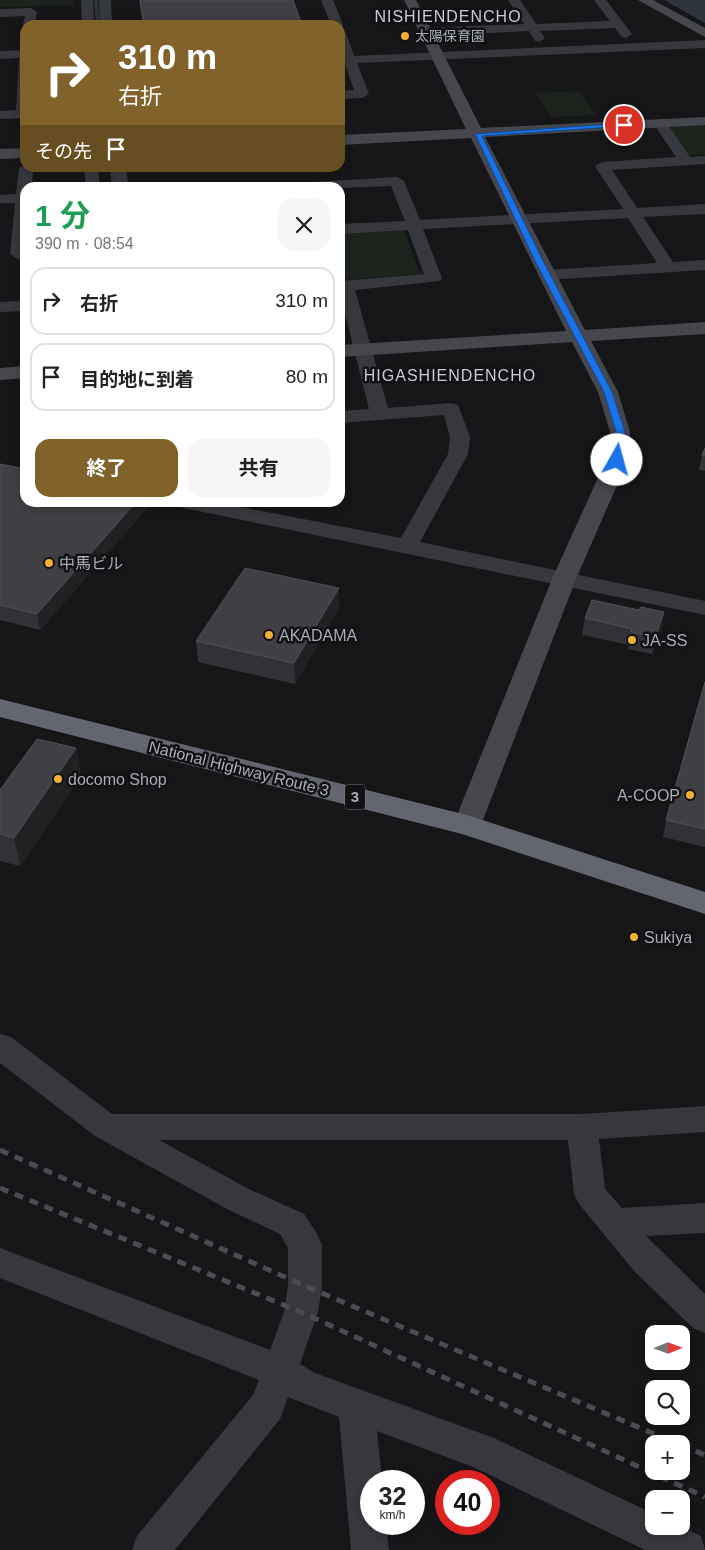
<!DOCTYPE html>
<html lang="ja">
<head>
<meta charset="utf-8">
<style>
  body { margin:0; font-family:Helvetica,"Noto Sans JP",sans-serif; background:#f6f6f6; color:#222; height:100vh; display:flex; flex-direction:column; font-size:19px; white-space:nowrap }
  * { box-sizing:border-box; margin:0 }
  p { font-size:16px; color:#767676 }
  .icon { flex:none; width:28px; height:28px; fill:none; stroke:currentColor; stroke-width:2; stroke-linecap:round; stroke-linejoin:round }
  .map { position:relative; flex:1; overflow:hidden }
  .sheet { position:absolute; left:20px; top:182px; width:325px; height:325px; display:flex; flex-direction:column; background:#fff; border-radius:15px; box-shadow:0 2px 8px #0003 }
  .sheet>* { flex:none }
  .banner { position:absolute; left:20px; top:20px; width:325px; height:152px; border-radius:15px; box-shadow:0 2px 8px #0003; background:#80622a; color:#fff; overflow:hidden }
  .needle { width:32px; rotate:89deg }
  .buttons { position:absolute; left:645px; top:1325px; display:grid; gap:10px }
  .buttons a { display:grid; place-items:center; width:45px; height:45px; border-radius:10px; background:#fff; box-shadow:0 2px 8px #0003; font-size:25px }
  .speed { position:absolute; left:360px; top:1470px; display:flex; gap:10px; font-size:25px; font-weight:700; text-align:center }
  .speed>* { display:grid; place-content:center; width:65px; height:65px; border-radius:50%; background:#fff; box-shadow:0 2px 8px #0003; line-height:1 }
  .speed small { font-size:12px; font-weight:400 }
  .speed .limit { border:8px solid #d22; background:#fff; color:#111 }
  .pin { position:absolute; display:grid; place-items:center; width:42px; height:42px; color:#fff; margin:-21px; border:2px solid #fff; border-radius:50%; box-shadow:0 1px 5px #0007 }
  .me { position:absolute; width:55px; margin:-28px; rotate:7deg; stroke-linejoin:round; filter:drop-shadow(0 0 4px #0008) }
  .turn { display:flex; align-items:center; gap:18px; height:105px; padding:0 15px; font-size:22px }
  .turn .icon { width:65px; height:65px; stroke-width:2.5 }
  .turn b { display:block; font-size:35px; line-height:42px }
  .then { display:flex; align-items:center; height:48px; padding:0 15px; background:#0003; gap:10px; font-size:19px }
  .round { display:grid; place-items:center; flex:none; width:52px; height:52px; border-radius:15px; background:#f6f6f6 }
  .summary { display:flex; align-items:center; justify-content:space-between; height:85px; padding:0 15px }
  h1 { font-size:30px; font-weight:700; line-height:38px; color:#1e9e55 }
  .primary-button { display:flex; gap:10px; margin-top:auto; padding:10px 15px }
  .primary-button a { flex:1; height:58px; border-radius:15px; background:#80622a; color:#fff; font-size:20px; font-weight:700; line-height:58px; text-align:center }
  .primary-button a+a { background:#f6f6f6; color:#222 }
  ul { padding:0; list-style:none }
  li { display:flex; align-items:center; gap:15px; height:68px; margin:0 10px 8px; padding:0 5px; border:2px solid #e0e0e0; border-radius:15px }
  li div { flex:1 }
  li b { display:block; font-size:19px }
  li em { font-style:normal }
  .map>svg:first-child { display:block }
</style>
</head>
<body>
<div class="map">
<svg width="705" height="1550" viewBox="0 0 705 1550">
  <rect width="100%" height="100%" fill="#161618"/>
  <g fill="#1c231d">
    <polygon points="0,0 73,0 73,5 0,7"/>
    <polygon points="579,91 595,115 551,117 536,93"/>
    <polygon points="705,122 705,155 688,156 670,129 674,124"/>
    <polygon points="403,228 420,274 340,280 340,232"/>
  </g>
  <polygon fill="#2c353c" points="664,0 705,0 705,23 666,1"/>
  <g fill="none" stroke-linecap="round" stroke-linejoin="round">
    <g stroke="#2c353c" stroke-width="4">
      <polyline points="96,0 98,25"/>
      <polyline points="112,168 113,181"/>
    </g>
    <polyline stroke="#2c353c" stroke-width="4.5" points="113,179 114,188"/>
    <g fill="#37383d" fill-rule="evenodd">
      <polygon points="81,0 93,0 94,25 82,25"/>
      <polygon points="99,0 111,0 112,25 100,25"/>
      <polygon points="321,0 333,0 343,25 341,28 340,25 331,25"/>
      <polygon points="508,0 520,0 536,24 610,21 594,0 606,0 632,34 626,38 622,37 615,28 540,31 545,38 539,42 535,41 529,31 425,36 419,32 425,28 524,24"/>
      <polygon points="31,8 37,12 35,25 25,25 25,28 23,25 25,16 0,17 0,9"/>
      <polygon points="340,29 346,33 354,56 705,40 705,48 357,63 369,94 362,98 340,99 340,91 354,90 345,64 340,64 340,56 342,56"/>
      <polygon points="25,50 25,118 0,119 0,111 16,110 19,58 0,59 0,51"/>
      <polygon points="660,119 665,120 690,157 705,156 705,164 612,170 637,208 705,204 705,214 643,217 673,262 705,260 705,270 546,280 538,275 546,270 657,263 628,218 423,229 442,278 440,281 355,290 388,408 451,403 458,405 470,437 468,454 420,542 705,601 705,615 174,506 171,502 215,502 401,538 448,454 450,437 444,415 340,423 340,411 369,409 340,294 340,281 424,274 408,230 340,234 340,224 405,221 391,186 340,188 259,188 261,185 397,177 404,181 420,220 623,209 595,166 602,162 676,157 653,123"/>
      <polygon points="25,164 25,168 33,168 32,188 25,188 25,255 18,259 10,254 15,203 0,203 0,195 16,194 19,168"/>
      <polygon points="84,168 98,168 100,188 86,188"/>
      <polygon points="112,168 126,168 129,188 115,188"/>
      <polygon points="25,301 25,311 0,312 0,302"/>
      <polygon points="0,1034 11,1037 112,1114 582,1114 705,1106 705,1132 599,1139 605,1189 622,1208 705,1203 705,1233 646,1236 705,1294 705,1333 693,1328 635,1272 579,1204 574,1194 568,1140 159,1140 249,1189 304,1214 317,1234 322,1245 322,1286 318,1312 300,1364 315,1373 494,1438 654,1514 654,1526 679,1526 701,1536 705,1550 645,1550 473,1467 377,1431 382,1481 371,1481 371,1524 386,1524 389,1550 351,1550 339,1417 288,1397 280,1419 175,1550 132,1550 137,1536 253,1395 259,1380 0,1278 0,1248 270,1350 284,1312 288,1286 288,1248 280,1234 227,1209 95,1136 0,1063"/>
    </g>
    <g fill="#45474d" fill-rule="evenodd">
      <polygon points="404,0 416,0 481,128 705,117 705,125 485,137 585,330 705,322 705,334 591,341 618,392 630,432 628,460 576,579 481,825 477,832 467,835 457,832 453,825 552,579 606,460 610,432 598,392 572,342 340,357 340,345 566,331 471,138 340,145 340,135 466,129"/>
      <polygon points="638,0 653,0 705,28 705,37"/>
      <polygon points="25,148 25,158 0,159 0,149"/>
      <polygon points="25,366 25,378 0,380 0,368"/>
    </g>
    <polygon fill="#63666e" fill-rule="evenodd" points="0,699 467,815 705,892 705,914 462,834 0,717"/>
    <g stroke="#4a4c52" stroke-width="5" stroke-dasharray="9 7" stroke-linecap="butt">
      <polyline points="0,1150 305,1286 678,1444"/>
      <polyline points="0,1188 301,1312 705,1497"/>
      <polyline points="681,1445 705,1455"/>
    </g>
  </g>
  <g fill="#323236">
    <polygon points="139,0 293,0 302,25 143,25"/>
    <polygon points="705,448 705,471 699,470 702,455"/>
    <polygon points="0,464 149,506 40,630 0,620"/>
    <polygon points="339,608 295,684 198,662 196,641"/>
    <polygon points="639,610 664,612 662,628 652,654 628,649 629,645 582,635 585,618"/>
    <polygon points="705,682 705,847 663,837 666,820"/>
    <polygon points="76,748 81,776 20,866 0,861 0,790"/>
  </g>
  <g fill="#212124">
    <polygon points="136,502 148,502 149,506 40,630 37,614"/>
    <polygon points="339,588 339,608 295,684 294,663"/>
    <polygon points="664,612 662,628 652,654 655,638"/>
    <polygon points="76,748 81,776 20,866 14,838"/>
  </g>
  <g fill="#3f3f44" stroke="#4f5156">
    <polygon points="140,0 293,0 302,25 144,25"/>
    <polygon points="705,448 705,455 702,455"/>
    <polygon points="0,464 25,469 25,502 136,502 37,614 0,605"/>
    <polygon points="245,568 339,588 294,663 196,641"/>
    <polygon points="592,600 639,610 641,607 664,612 655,638 631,632 632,629 585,618"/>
    <polygon points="705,682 705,829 666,820"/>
    <polygon points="37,739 76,748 14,838 0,834 0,790"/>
  </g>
  <polygon fill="#1a73e8" stroke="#114b97" points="624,123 626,126 482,136 543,261 612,392 625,432 621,460 617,463 612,460 616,432 604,392 535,261 475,134"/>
  <g fill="#f2b134" stroke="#111113" stroke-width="2">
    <circle cx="405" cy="36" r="5"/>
    <circle cx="49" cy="563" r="5"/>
    <circle cx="269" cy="635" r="5"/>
    <circle cx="632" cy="640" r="5"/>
    <circle cx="58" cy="779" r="5"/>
    <circle cx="690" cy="795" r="5"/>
    <circle cx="634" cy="937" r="5"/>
  </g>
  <g text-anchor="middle" stroke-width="5" stroke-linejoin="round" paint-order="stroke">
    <g font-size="14" fill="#a8adb8" stroke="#111113" text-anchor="start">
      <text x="415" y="41">太陽保育園</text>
    </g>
    <rect fill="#111113" stroke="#7b7e86" stroke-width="1" x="345" y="784.5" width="20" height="25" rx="4"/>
    <g font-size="15" font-weight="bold" fill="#a8adb8">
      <text x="355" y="802">3</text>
    </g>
    <g font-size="16" letter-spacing="1" fill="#c9ccd4" stroke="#111113">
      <text x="448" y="22">NISHIENDENCHO</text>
      <text x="450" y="381">HIGASHIENDENCHO</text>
    </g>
    <g font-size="16" fill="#a8adb8" stroke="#111113" text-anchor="start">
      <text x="59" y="569">中馬ビル</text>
      <text x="279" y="641">AKADAMA</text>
      <text x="642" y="646">JA-SS</text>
      <text x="68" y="785">docomo Shop</text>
      <text x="680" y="801" text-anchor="end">A-COOP</text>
      <text x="644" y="943">Sukiya</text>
    </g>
    <g font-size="16" fill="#a8adb8" stroke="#111113">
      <text transform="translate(239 768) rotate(14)" y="6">National Highway Route 3</text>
    </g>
  </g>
</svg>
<div class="buttons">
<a><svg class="needle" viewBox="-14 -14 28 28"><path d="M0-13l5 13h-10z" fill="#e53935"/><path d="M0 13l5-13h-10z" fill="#767676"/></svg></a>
<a><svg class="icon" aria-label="search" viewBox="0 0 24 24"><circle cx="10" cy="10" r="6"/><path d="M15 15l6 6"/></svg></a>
<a>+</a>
<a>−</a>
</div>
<div class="speed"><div>32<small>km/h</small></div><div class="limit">40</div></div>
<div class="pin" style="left:624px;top:125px;background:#d93025"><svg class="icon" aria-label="arrive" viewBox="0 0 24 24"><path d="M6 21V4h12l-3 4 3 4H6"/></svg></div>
<svg class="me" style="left:617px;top:460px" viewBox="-20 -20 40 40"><circle r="19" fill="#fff"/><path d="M0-13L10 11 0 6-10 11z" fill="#1a73e8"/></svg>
<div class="banner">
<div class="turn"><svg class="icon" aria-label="right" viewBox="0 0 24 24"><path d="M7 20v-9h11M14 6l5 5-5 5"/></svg><div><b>310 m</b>右折</div></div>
<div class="then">その先<svg class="icon" aria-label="arrive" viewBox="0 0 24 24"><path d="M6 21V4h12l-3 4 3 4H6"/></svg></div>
</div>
<section class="sheet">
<div class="summary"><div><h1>1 分</h1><p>390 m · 08:54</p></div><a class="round"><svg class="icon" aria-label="close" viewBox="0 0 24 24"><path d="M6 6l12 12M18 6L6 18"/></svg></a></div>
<ul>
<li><svg class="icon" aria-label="right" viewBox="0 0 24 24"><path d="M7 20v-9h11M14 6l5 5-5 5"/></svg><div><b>右折</b></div><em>310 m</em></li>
<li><svg class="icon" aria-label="arrive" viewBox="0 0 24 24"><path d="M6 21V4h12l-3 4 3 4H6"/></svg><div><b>目的地に到着</b></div><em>80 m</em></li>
</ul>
<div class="primary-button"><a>終了</a><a>共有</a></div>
</section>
</div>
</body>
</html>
